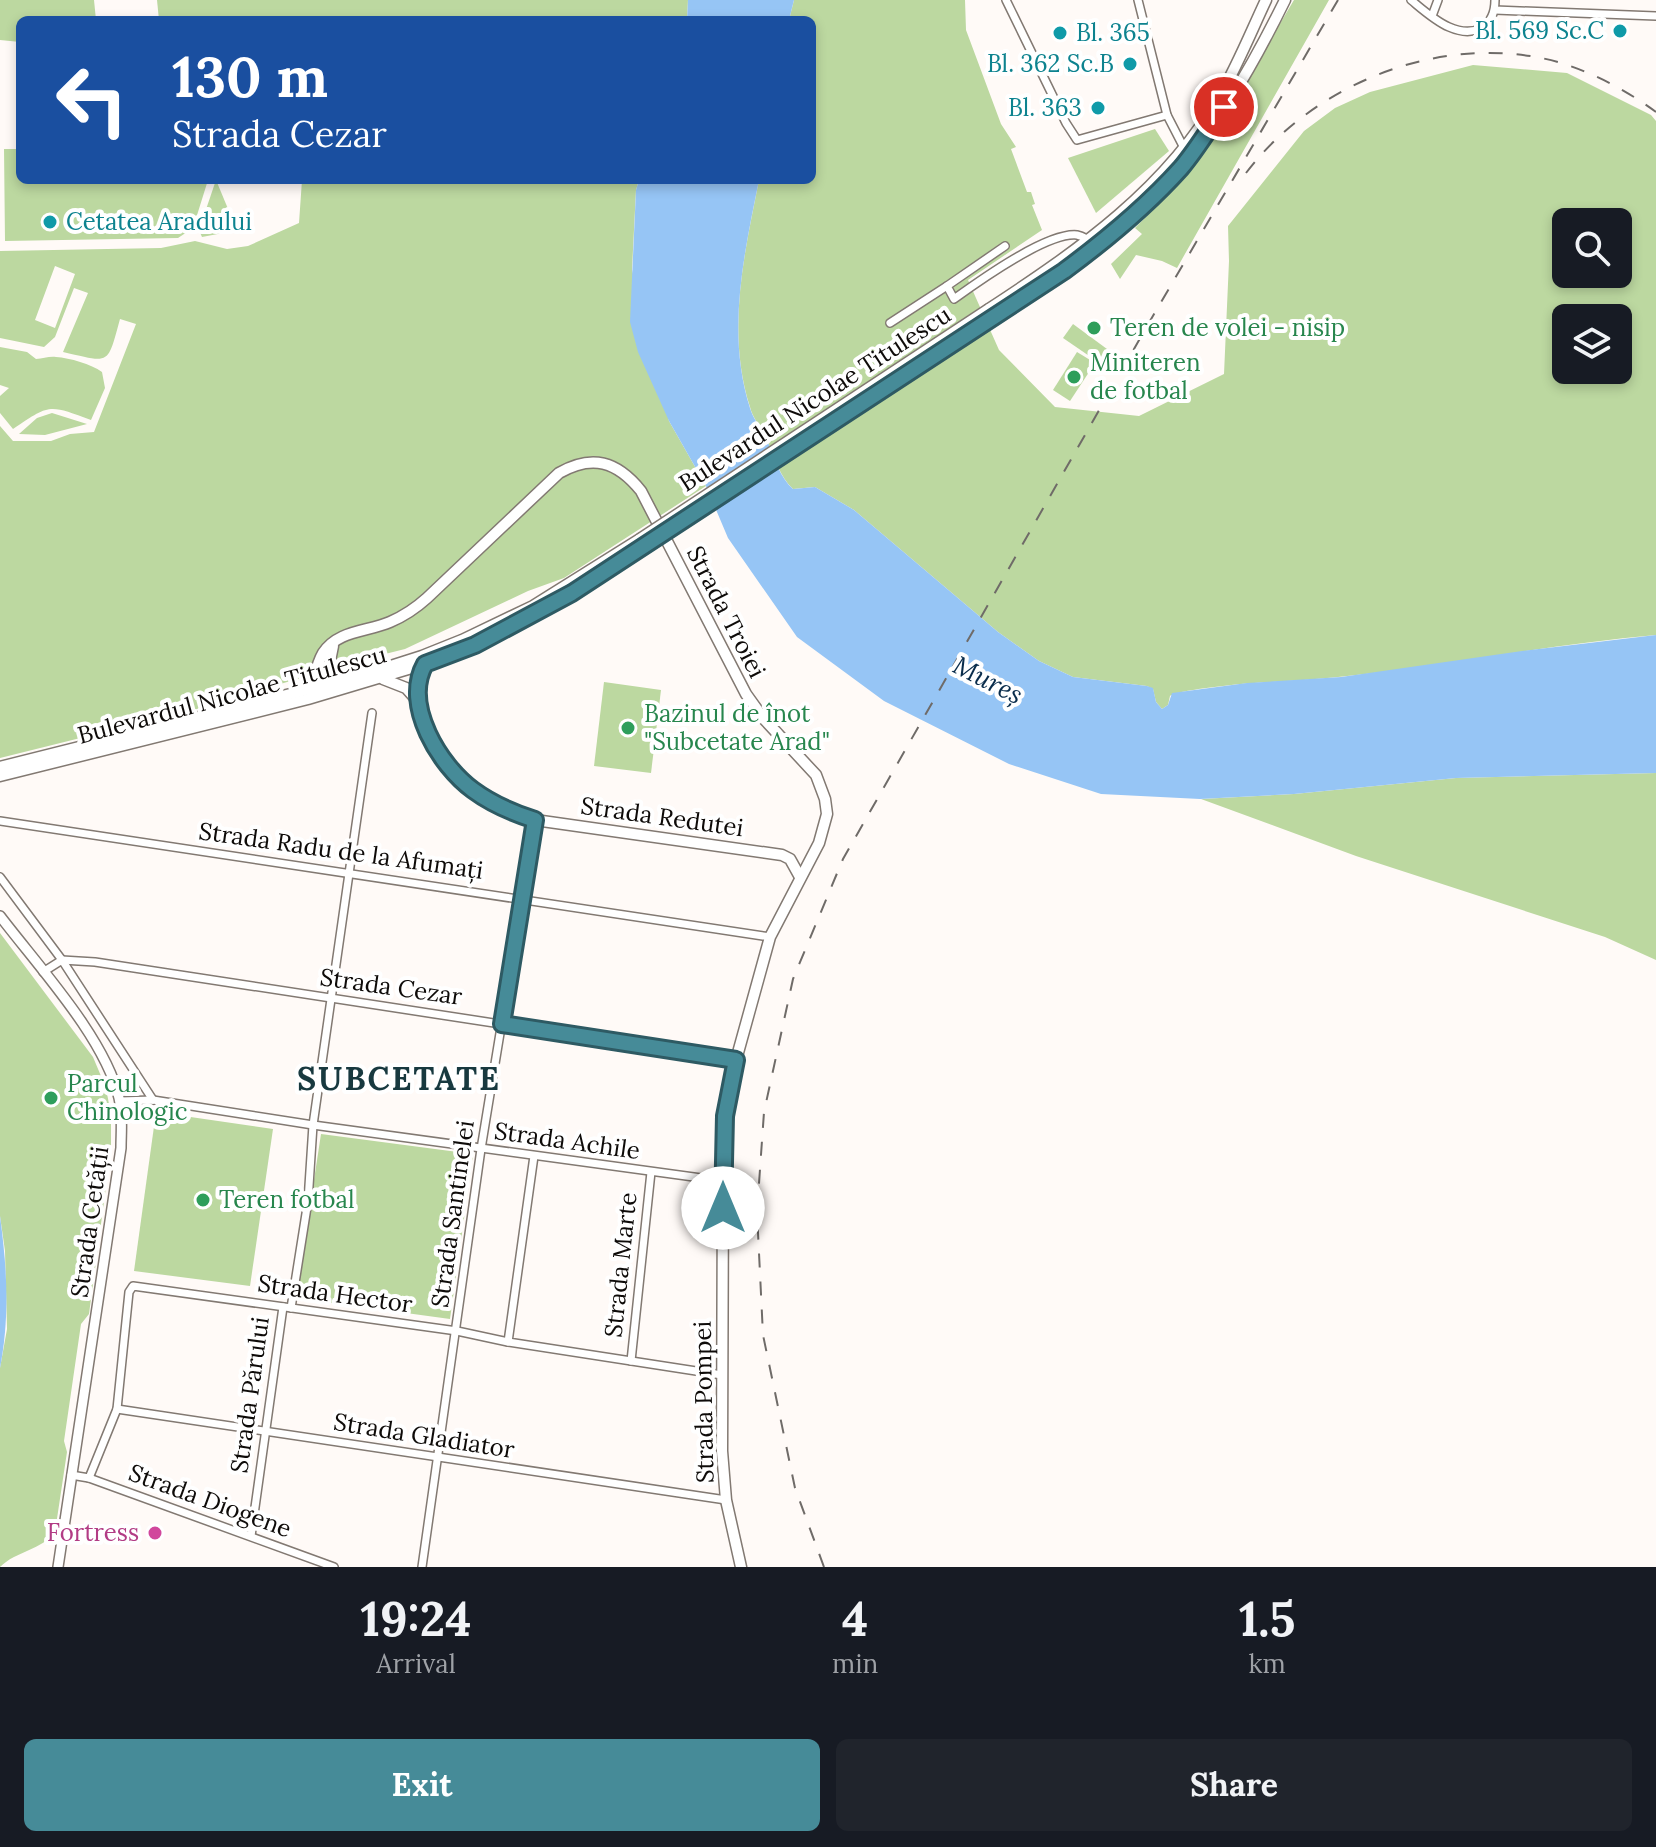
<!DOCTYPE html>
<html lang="en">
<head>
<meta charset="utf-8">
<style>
  body { margin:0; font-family:Lora,serif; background:#20242c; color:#f1f3f6; height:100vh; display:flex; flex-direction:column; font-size:30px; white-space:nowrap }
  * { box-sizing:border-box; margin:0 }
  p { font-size:26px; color:#9ea1a6 }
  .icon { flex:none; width:44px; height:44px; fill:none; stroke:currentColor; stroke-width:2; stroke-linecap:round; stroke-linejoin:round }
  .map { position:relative; height:1567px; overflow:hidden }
  .sheet { display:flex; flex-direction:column; background:#171b24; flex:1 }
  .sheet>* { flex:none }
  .guide { position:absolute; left:16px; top:16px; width:800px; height:168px; border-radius:12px; box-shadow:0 4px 12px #0003; background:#1a4fa0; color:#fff; overflow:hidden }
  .controls { position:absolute; left:1552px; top:208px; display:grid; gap:16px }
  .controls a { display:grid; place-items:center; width:80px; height:80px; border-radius:12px; background:#171b24; box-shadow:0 4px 12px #0003; font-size:40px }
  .pin { position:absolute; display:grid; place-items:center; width:68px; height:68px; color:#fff; margin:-34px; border:4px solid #fff; border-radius:50%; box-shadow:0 2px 8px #0007 }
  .me { position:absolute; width:88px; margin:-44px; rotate:0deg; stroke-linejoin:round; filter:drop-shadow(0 0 6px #0008) }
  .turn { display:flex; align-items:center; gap:28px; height:168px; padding:0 24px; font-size:36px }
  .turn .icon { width:104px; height:104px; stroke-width:2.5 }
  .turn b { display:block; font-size:56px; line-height:68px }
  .eta { display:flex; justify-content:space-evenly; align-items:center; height:136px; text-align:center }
  .eta b { font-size:48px; font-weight:700; line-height:56px }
  .button { display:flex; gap:16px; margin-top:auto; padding:16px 24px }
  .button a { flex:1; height:92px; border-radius:12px; background:#468b98; color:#fff; font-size:32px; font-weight:700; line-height:92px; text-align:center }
  .button a+a { background:#20242c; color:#f1f3f6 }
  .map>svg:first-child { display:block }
</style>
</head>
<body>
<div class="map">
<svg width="1656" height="1567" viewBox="0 0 1656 1567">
  <rect width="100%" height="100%" fill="#fffaf7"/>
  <g fill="#bcd8a0" fill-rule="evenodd">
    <polygon points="0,0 94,0 96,20 20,20 20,42 0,40"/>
    <polygon points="157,0 688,0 687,20 159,20"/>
    <path d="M 794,0 L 965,0 L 966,30 L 1001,124 L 1016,147 L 1011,149 L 1027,192 L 1031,192 L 1035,204 L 1032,205 L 1042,230 L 968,280 L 999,350 L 1055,407 L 1139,416 L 1224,374 L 1229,261 L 1228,226 L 1304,131 L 1335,108 L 1370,92 L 1473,65 L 1567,73 L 1651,115 L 1656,121 L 1656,635 C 1528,646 1401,676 1272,682 C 1256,682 1180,689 1170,696 L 1168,705 L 1162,709 L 1156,702 L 1153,689 L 1147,686 L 1073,677 L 1039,661 L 998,632 L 854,510 L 815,487 L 793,489 C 780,477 774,457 767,440 C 762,429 753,419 750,407 C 726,332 744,255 759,180 L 812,180 L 812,20 L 789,20 ZM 1566,222 L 1618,222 L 1618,274 L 1566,274 ZM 1566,318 L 1618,318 L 1618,370 L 1566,370 Z"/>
    <polygon points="1294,0 1329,0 1177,268 1162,261 1136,255 1120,279 1111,264 1142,234 1135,228 1178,184 1208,144"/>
    <polygon points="1155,129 1169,151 1096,213 1068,158"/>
    <polygon points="4,149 20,149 20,180 208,180 193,228 178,238 5,241"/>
    <polygon points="216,180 236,228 223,233 202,237 199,230"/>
    <path d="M 302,180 L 639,180 L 636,190 L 632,270 L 669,421 L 706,486 L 564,578 L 528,591 L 405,649 L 357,661 L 326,674 L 307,676 L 201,708 L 0,758 L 0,426 L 13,441 L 51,441 L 70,434 L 94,432 L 136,324 L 120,319 C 107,366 111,363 63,352 L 88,293 L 74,288 L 55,337 L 44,347 L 0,338 L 0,251 L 161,248 L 195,241 L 227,249 L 248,246 L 299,223 ZM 55,266 L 75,274 L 55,328 L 35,320 Z"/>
    <polygon points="1073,324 1107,349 1098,362 1063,338"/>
    <path d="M 0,347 L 27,352 L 36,359 C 43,359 49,356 56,357 C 70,358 91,364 102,372 L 105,388 L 91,420 C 48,404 50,404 13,429 L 0,413 L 0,396 L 9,388 L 0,385 Z"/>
    <polygon points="1077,352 1095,363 1070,401 1053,390"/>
    <polygon points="52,413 87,424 45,435 19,434 37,418"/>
    <polygon points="604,682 661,690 651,773 594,766"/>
    <polygon points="1656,773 1656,960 1605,937 1356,856 1201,799 1294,794 1456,778"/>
    <path d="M 0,933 L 93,1057 L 106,1088 L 111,1115 L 111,1149 L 89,1314 L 81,1324 L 64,1441 L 67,1452 L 55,1532 C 42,1550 16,1551 0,1567 L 0,1368 L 7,1329 L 5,1251 L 0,1216 Z"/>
    <polygon points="156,1112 273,1129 250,1286 134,1271"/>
    <polygon points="321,1134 473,1154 450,1319 296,1298"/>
  </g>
  <g fill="#96c5f5">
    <polygon points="688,0 794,0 789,20 687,20"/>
    <path d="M 639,180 L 759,180 C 744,255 726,332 750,408 C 753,419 762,429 767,440 C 774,457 780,478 793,489 L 815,487 L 854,510 L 998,632 L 1039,661 L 1073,677 L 1147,686 L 1153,688 L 1156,702 L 1162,709 L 1168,705 L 1172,693 L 1247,683 L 1341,677 L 1522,651 L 1656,635 L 1656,773 L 1456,778 L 1294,794 L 1200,799 L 1101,794 L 1009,764 L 884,701 L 797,637 L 728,538 L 706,486 L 669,421 L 638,352 L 630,322 L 636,190 Z"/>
    <path d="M 0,1216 C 7,1269 10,1315 0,1368 Z"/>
  </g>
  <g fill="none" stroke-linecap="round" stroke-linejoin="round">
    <defs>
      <g id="minor">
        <polyline points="1006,0 1066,123 1077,140 1167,115"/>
        <polyline points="1138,0 1167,115 1184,148"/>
        <path d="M 1411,0 C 1422,9 1435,21 1449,27 C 1474,38 1495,27 1495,0"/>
        <polyline points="1495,10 1656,16"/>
        <polyline points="1432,16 1438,0"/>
        <path d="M 1005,246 L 947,286 L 954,299 C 979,281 1047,232 1077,235 C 1082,236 1085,238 1089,240"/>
        <polyline points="890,323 947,286"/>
        <polyline points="0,821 770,937"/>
        <polyline points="0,877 62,960 153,1100"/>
        <polyline points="43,972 62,960 95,962 736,1060"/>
        <polyline points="120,1101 153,1100 313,1125 723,1181"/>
        <polyline points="291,1308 308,1201 313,1125 372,713"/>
        <polyline points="508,1342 534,1156"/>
        <polyline points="631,1361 651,1172"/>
        <polyline points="117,1409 726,1500"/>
        <polyline points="71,1475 89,1478 334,1567"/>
        <polyline points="89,1478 117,1409 129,1292 133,1286 457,1331 508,1342 722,1375"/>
        <polyline points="251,1536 283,1307"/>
        <polyline points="422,1567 481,1149 535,820"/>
      </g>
      <path id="tertiary" d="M 0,916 C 38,966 105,1038 119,1098 C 123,1114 121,1132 121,1148 L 58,1567"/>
      <g id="secondary">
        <path d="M 989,309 C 1079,250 1167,189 1221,94 C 1238,64 1251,32 1266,0"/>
        <path d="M 995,317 C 1053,278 1112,240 1160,190 C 1213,136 1252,67 1285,0"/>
        <polyline points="333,646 329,666 335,673 348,678"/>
        <polyline points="383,679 406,688 414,697 437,748 456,775 469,788 499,806 535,820 782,855 790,859 800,877"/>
        <path d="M 311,689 C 315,677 316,665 323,653 C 338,630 367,632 390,622 C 404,616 416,608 427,598 L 559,473 C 592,454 617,461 641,491 L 746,694 L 764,719 L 816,775 L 825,799 L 827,814 L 819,843 L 770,937 L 736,1060 L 725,1116 L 723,1181 L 722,1451 L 726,1500 L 741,1567"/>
        <polyline points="418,702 418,683 425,664"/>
        <polyline points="0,767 350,679 422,656 462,640 533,606 640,539"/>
        <polyline points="0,776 308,699 425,664 506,629 572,593 644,546"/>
      </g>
    </defs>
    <use href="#minor" stroke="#827972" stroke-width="10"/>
    <use href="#tertiary" stroke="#827972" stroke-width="12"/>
    <use href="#secondary" stroke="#827972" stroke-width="13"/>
    <use href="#minor" stroke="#fff" stroke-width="7"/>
    <use href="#tertiary" stroke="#fff" stroke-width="9"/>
    <use href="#secondary" stroke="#fff" stroke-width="10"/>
    <g stroke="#6f6b68" stroke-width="2" stroke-dasharray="14 14" stroke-linecap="butt">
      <path d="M 1246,173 C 1315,82 1445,31 1558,62 C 1594,73 1626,90 1656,112"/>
      <polyline points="824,1567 795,1488 763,1335 757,1212 764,1112 793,979 843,859 1150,321 1338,0"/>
    </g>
    <defs>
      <g id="secondary-bridge">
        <polyline points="640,539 989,309"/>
        <polyline points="644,546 995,317"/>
      </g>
    </defs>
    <use href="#secondary-bridge" stroke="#827972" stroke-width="13" stroke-linecap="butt"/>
    <use href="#secondary-bridge" stroke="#fff" stroke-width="10"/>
  </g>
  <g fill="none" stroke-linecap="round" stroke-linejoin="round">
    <defs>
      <path id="route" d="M 723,1208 L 725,1116 L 736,1060 L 502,1024 L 535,820 C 513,813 492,804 473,790 C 440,766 402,705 425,664 L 475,645 L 572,593 L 1064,271 C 1106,240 1146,207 1181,168 C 1197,149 1210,127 1224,107"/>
    </defs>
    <use href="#route" stroke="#2e5a63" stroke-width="20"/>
    <use href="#route" stroke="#468b98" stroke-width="14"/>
  </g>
  <g fill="#0f9aa8" stroke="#fff" stroke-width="3">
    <circle cx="1620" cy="31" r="8"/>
    <circle cx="1060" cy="33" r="8"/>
    <circle cx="1130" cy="64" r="8"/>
    <circle cx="1098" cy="108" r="8"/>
    <circle cx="50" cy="222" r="8"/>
  </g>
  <g fill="#2e9e5b" stroke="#fff" stroke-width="3">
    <circle cx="1094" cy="328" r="8"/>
    <circle cx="1074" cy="377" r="8"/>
    <circle cx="628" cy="728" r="8"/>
    <circle cx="51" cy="1098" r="8"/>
    <circle cx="203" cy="1200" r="8"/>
  </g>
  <circle fill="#d1479c" stroke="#fff" stroke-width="3" cx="155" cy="1533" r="8"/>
  <g text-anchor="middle" stroke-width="8" stroke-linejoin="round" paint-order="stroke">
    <g font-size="24" fill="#0d838f" stroke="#fff" text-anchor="end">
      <text x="1604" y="39">Bl. 569 Sc.C</text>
      <text x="1076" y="41" text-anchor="start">Bl. 365</text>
      <text x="1114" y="72">Bl. 362 Sc.B</text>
      <text x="1082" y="116">Bl. 363</text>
      <text x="66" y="230" text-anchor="start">Cetatea Aradului</text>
    </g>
    <g font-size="24" fill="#27864d" stroke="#fff" text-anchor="start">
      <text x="1110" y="336">Teren de volei - nisip</text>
      <text x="1090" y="371">Miniteren<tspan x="1090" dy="28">de fotbal</tspan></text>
      <text x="644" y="722">Bazinul de înot<tspan x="644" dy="28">"Subcetate Arad"</tspan></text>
      <text x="67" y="1092">Parcul<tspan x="67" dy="28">Chinologic</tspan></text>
      <text x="219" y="1208">Teren fotbal</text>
    </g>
    <g font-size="24" fill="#0e0b09" stroke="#fff">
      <text transform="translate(815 399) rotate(-33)" y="8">Bulevardul Nicolae Titulescu</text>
      <text transform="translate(726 612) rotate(63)" y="8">Strada Troiei</text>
      <text transform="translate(232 695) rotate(-15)" y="8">Bulevardul Nicolae Titulescu</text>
      <text transform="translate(662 817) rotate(8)" y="8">Strada Redutei</text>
      <text transform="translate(341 851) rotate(8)" y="8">Strada Radu de la Afumați</text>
      <text transform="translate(391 987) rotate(8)" y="8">Strada Cezar</text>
      <text transform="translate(567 1141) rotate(8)" y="8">Strada Achile</text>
      <text transform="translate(453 1214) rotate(-82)" y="8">Strada Santinelei</text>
      <text transform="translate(90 1222) rotate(-82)" y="8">Strada Cetății</text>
      <text transform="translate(621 1265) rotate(-84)" y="8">Strada Marte</text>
      <text transform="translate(335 1294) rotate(8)" y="8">Strada Hector</text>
      <text transform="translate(250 1395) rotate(-82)" y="8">Strada Părului</text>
      <text transform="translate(704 1402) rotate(-91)" y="8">Strada Pompei</text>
      <text transform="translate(424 1436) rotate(9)" y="8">Strada Gladiator</text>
      <text transform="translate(210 1501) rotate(20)" y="8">Strada Diogene</text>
    </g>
    <g font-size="24" fill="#b23c85" stroke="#fff" text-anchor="end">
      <text x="139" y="1541">Fortress</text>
    </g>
    <g font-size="26" font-style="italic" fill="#092c4b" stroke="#fff">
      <text transform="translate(988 680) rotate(27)" y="9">Mureș</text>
    </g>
    <g font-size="32" font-weight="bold" letter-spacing="2" fill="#18393f" stroke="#fff">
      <text x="399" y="1090">SUBCETATE</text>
    </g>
  </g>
</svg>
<div class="controls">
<a><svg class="icon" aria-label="search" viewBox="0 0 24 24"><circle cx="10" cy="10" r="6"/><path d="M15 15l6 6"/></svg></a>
<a><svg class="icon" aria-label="layers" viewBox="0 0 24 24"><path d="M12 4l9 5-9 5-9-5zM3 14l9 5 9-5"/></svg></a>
</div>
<div class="pin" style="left:1224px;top:107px;background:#d93025"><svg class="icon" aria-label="arrive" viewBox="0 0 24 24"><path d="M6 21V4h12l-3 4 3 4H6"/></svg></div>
<svg class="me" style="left:723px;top:1208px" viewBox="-20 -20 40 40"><circle r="19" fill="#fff"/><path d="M0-13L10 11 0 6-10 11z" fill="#468b98"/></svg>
<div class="guide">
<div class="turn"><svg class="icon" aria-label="left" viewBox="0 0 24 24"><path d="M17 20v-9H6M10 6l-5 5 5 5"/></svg><div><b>130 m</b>Strada Cezar</div></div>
</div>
</div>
<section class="sheet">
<div class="eta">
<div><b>19:24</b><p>Arrival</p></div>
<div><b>4</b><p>min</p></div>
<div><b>1.5</b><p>km</p></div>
</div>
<div class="button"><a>Exit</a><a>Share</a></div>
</section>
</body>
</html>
